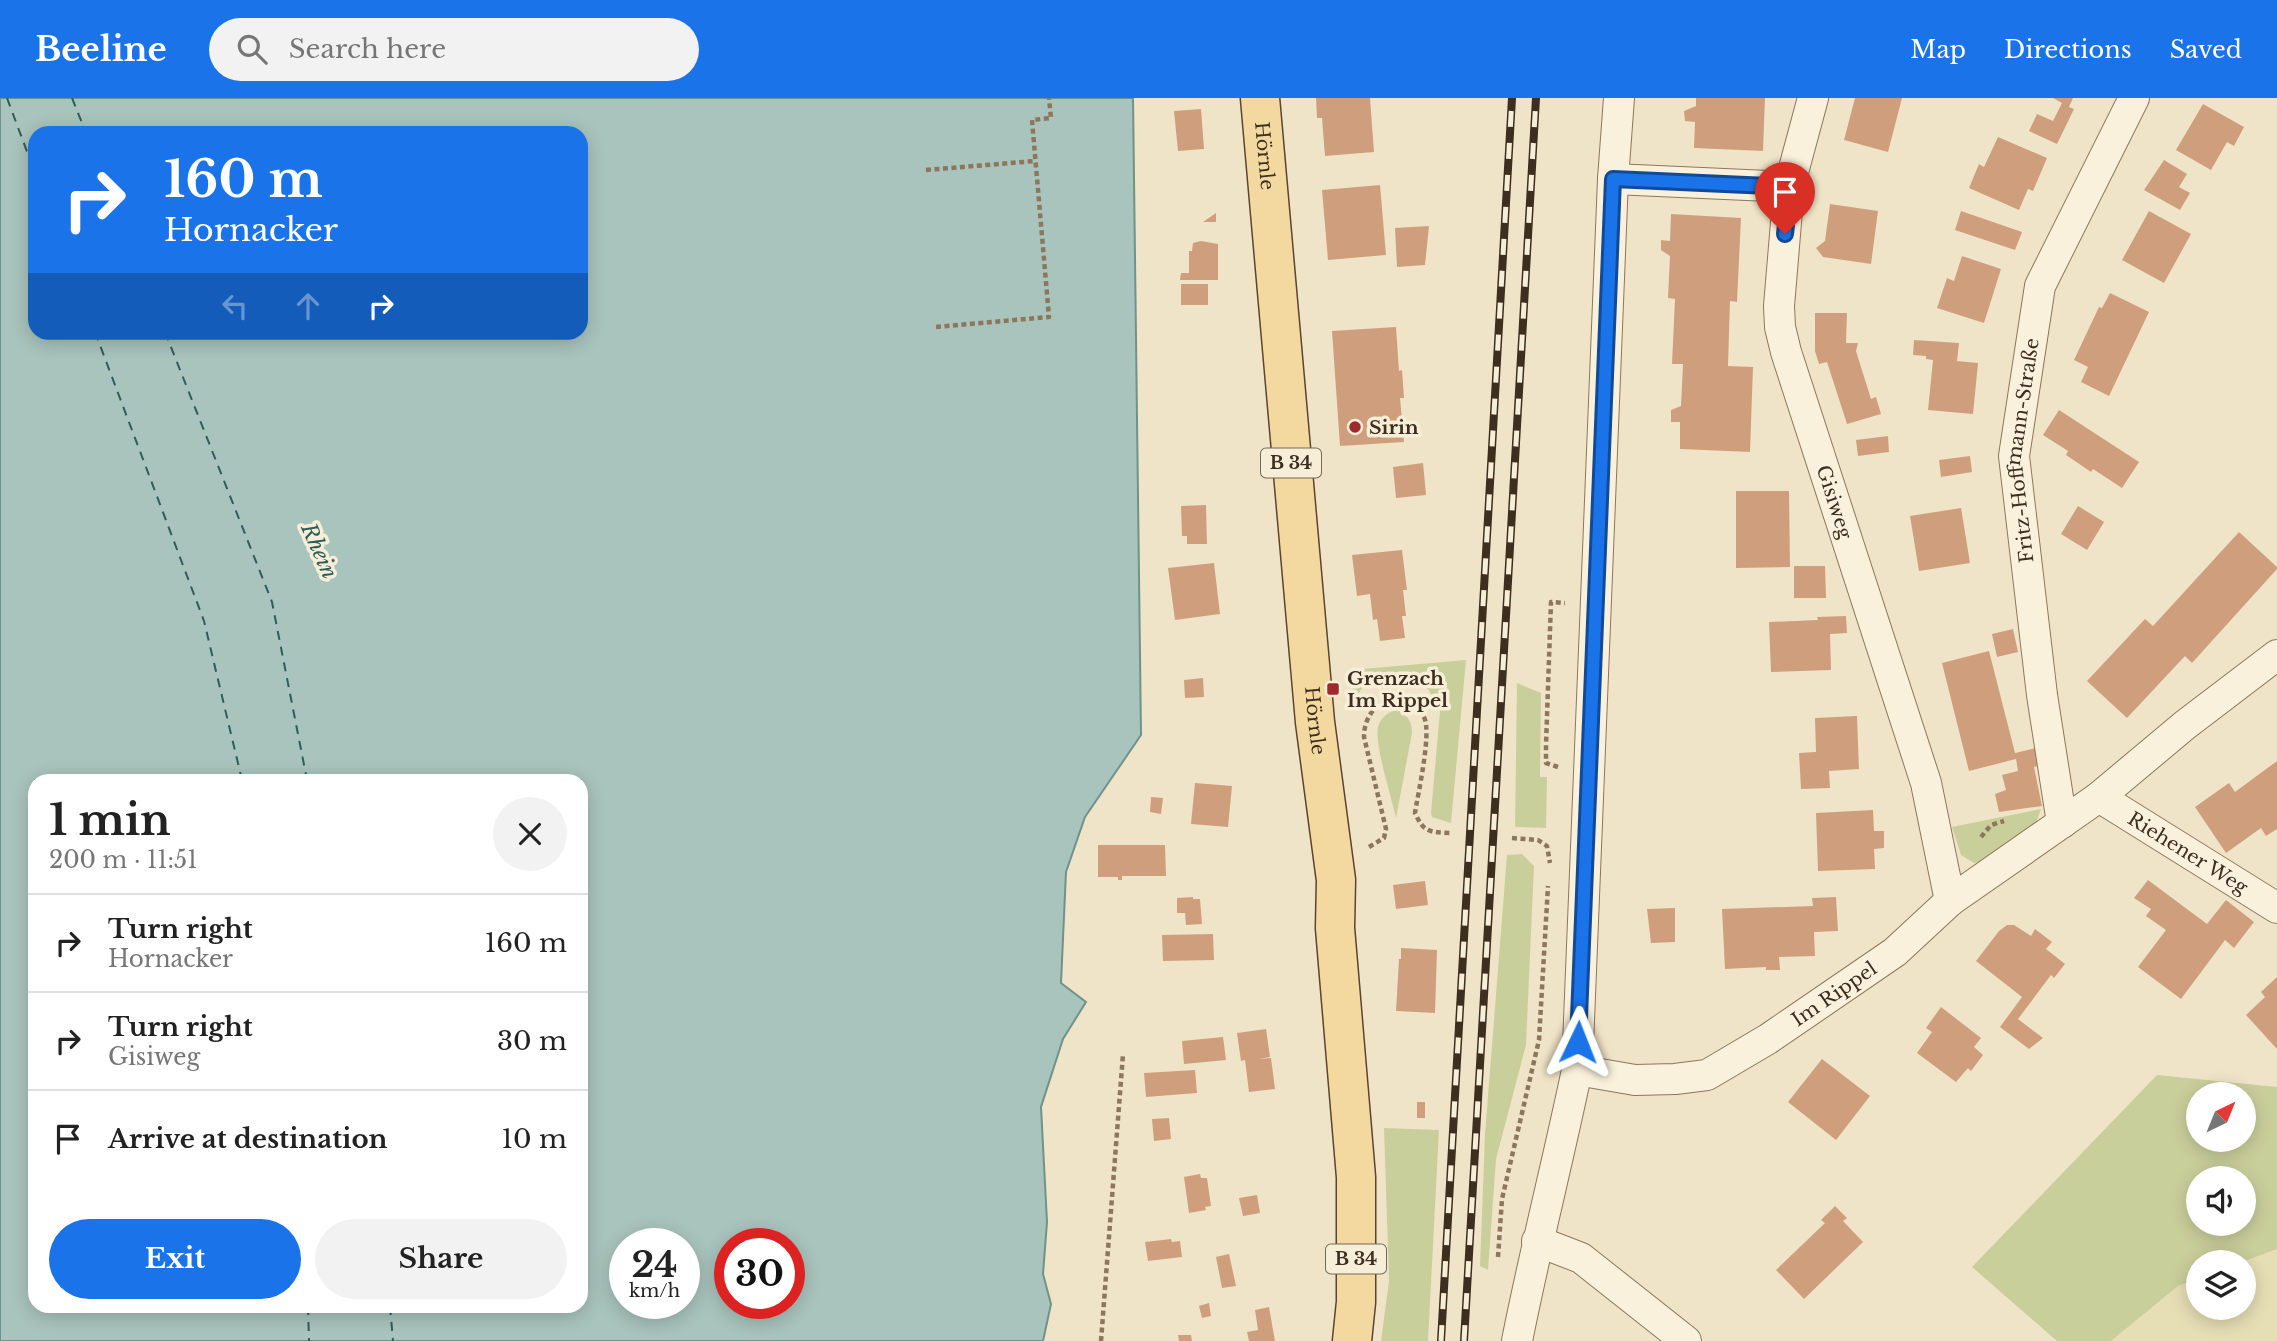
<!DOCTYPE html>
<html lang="en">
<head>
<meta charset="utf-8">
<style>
  body { margin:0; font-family:"Libre Baskerville",serif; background:#f2f2f2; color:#222; height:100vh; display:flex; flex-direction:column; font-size:26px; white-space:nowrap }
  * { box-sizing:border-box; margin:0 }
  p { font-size:23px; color:#767676 }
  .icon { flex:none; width:38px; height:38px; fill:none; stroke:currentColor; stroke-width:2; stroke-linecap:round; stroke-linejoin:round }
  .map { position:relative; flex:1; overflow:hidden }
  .sheet { position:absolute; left:28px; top:676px; width:560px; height:539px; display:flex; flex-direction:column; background:#fff; border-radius:21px; box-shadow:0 4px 18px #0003 }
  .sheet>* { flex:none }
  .guide { position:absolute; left:28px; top:28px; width:560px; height:214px; border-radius:21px; box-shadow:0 4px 18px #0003; background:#1a73e8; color:#fff; overflow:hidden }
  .needle { width:46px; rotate:43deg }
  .buttons { position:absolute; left:2186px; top:984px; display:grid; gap:14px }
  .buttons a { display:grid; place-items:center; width:70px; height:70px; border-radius:50%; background:#fff; box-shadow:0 4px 18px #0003; font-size:35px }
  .speed { position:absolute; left:609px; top:1130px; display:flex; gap:14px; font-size:35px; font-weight:700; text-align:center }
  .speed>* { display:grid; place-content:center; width:91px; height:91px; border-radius:50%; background:#fff; box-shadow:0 4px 18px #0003; line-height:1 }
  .speed small { font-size:18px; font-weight:400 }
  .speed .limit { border:10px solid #d22; background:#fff; color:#111 }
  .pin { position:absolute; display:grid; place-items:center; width:60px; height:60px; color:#fff; margin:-72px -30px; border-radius:50% 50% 50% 0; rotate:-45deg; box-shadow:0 0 7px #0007 }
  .pin .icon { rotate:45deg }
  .me { position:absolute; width:77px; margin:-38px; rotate:2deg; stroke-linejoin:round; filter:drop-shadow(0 0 5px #0008) }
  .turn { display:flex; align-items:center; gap:24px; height:147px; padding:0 21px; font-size:32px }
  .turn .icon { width:91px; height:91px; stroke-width:2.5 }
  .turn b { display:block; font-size:49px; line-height:60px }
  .lanes { display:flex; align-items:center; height:66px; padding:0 21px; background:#0003; justify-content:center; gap:35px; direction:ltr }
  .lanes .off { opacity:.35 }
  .round { display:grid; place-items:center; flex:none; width:74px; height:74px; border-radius:37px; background:#f2f2f2 }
  .summary { display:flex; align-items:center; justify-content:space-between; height:119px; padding:0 21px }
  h1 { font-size:42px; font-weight:800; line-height:52px }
  .primary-button { display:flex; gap:14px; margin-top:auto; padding:14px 21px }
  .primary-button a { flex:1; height:80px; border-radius:42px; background:#1a73e8; color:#fff; font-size:28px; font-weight:800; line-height:80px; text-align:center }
  .primary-button a+a { background:#f2f2f2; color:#222 }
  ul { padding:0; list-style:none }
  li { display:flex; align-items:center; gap:21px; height:98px; padding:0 21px; border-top:2px solid #e0e0e0 }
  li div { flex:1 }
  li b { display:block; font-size:26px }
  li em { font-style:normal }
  header { display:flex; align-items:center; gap:42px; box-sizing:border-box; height:98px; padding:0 35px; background:#1a73e8; color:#fff }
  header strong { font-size:33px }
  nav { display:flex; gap:38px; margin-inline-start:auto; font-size:24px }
  .search { width:490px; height:63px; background:#f2f2f2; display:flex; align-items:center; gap:18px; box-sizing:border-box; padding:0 24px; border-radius:38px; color:#767676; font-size:26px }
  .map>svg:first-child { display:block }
</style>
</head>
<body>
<header>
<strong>Beeline</strong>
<div class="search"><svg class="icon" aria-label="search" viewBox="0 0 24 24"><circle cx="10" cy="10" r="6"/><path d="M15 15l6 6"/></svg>Search here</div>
<nav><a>Map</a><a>Directions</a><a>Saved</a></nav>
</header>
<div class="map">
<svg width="2277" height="1243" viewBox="0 0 2277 1243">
  <rect width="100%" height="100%" fill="#f0e4c8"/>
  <polygon fill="#e6deb5" points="2277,1151 2277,1243 2111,1243 2178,1188 2198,1180 2198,1209 2244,1209 2242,1164"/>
  <g fill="#c9cf9b" fill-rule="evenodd">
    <polygon points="1466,562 1451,725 1432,719 1431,715 1440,613 1428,591 1402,577 1367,583 1354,602 1351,572"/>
    <polygon points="1517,585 1541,595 1540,679 1547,679 1546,730 1515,729"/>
    <path d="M 1397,612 C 1408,618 1412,623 1412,635 L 1396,720 C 1392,701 1374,645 1378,629 C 1381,619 1388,614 1397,612 Z"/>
    <polygon points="2041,711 2035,728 1985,764 1974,765 1961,757 1952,729"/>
    <polygon points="1522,756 1534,768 1526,947 1496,1061 1488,1172 1480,1168 1485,1036 1507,757"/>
    <path d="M 2157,977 L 2277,989 L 2277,1151 L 2242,1164 L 2198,1164 L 2198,1180 L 2178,1188 L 2111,1243 L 2057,1243 L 1972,1169 ZM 2198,996 L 2244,996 L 2244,1041 L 2198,1041 ZM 2198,1080 L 2244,1080 L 2244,1125 L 2198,1125 Z"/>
    <polygon points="1384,1030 1439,1032 1428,1243 1381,1243 1389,1183"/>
  </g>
  <path fill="#a9c4bc" stroke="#6f938a" stroke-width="2" fill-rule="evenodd" d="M 0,0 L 1133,0 L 1141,637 L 1085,719 L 1066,774 L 1061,885 L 1086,904 L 1063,941 L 1041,1009 L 1047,1124 L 1043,1176 L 1051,1206 L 1043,1243 L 0,1243 ZM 35,35 L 581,35 L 581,234 L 35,234 ZM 35,682 L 581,682 L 581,1208 L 35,1208 ZM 625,1146 L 684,1146 L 684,1206 L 625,1206 ZM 730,1146 L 789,1146 L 789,1206 L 730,1206 Z"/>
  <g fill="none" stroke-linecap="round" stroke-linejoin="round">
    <g stroke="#2f5d5a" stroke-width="2" stroke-dasharray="9 7" stroke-linecap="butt">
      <polyline points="7,0 35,75"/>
      <polyline points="72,0 86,35"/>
      <polyline points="95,234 204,523 242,682"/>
      <polyline points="165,234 272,504 307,682"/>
      <polyline points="308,1208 309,1243"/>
      <polyline points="390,1208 393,1243"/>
    </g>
  </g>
  <g fill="#cf9f7d">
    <polygon points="1316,0 1370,0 1374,54 1325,58 1322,20 1317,20"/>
    <polygon points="1696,0 1765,0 1763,53 1694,50 1695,24 1685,23 1684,13 1696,8"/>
    <polygon points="1855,0 1902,0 1888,54 1844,42"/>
    <polygon points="2053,0 2073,0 2069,9 2074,11 2057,46 2029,33 2037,16 2053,23 2062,5"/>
    <polygon points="2203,6 2244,29 2234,48 2227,44 2211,72 2176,52"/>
    <polygon points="1201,11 1204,51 1178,53 1174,13"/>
    <polygon points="1998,39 2047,60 2033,93 2028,91 2019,112 1969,90 1979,66 1984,69"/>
    <polygon points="2164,62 2187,76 2179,89 2190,95 2180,112 2144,92"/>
    <polygon points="1380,87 1386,157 1328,162 1322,92"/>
    <polygon points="1830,106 1878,113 1871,166 1823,159 1816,150 1825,143"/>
    <polygon points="1961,113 2022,134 2015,152 1955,132"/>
    <polygon points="2149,113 2191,136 2164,185 2122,162"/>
    <polygon points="1216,115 1216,124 1203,124"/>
    <polygon points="1671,116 1741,120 1737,204 1730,203 1728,268 1753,269 1750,354 1680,351 1680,324 1671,324 1671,312 1681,308 1683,266 1672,266 1675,201 1668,200 1670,158 1661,152 1661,142 1670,143"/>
    <polygon points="1429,128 1425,167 1397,169 1395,130"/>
    <polygon points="1201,143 1218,146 1218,182 1180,182 1181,175 1189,175 1189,153 1192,153 1193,145"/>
    <polygon points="1962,158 2001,171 1984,225 1937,210 1947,180 1954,183"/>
    <rect x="1181" y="186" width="27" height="21"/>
    <polygon points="2110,195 2149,214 2109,298 2081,284 2088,269 2074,262 2099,209 2102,210"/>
    <polygon points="1815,215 1847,215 1846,245 1858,245 1856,253 1871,301 1876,299 1881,316 1847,326 1827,264 1819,266 1815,253"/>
    <polygon points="1396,229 1399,273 1402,272 1404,300 1400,300 1404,344 1340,348 1332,233"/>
    <polygon points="1914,242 1959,245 1957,263 1978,265 1973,316 1928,312 1933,262 1926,261 1926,258 1913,257"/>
    <polygon points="2059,312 2139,364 2122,390 2093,371 2091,374 2066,357 2068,353 2043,337"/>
    <polygon points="1888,338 1889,354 1858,358 1856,342"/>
    <polygon points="1970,358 1972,374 1941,379 1939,362"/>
    <polygon points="1423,365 1426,397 1396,400 1393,369"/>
    <polygon points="1736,393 1789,393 1790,469 1736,470"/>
    <polygon points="1206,407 1207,446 1187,446 1187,438 1182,438 1181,408"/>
    <polygon points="2078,408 2104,424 2087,452 2061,436"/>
    <polygon points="1961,410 1970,465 1919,473 1910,418"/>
    <polygon points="2239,434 2277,469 2277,471 2192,565 2185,558 2127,620 2087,583 2145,521 2153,528"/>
    <polygon points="1402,452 1407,492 1403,492 1406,518 1402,518 1405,540 1380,543 1377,521 1373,522 1370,496 1357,498 1352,457"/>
    <polygon points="1214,465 1220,516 1175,522 1168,470"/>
    <polygon points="1794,468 1825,468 1826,500 1794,500"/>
    <polygon points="1846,518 1847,535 1830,536 1831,572 1771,574 1769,524 1818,522 1817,519"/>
    <polygon points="2013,531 2018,554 1997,559 1992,536"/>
    <polygon points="1989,553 2015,655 2036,650 2038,668 2034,669 2042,708 1999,714 1995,696 2006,692 2002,677 2018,673 2016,661 1969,673 1942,565"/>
    <polygon points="1203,580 1204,599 1185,600 1184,582"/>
    <polygon points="1857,618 1859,671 1829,673 1830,690 1801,691 1799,655 1816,654 1815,620"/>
    <polygon points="2277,663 2277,731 2266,738 2261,730 2226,755 2195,709 2229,685 2235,694"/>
    <polygon points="1195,685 1232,688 1228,729 1191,726"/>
    <polygon points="1151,699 1163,700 1161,716 1150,714"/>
    <polygon points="1873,712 1874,733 1884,733 1884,750 1874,751 1875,771 1818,773 1816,715"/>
    <polygon points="1098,747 1165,747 1166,778 1122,778 1122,782 1118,782 1118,779 1098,779"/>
    <polygon points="2148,782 2207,826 2226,802 2254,824 2234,850 2225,842 2181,901 2138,869 2166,832 2146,818 2151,811 2134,800"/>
    <polygon points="1425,783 1428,807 1396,811 1393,787"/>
    <polygon points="1193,799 1193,801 1200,801 1202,826 1186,827 1185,815 1177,815 1177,800"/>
    <polygon points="1836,799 1838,833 1814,834 1815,858 1779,859 1780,872 1766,872 1766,869 1725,871 1722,811 1813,808 1812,800"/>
    <polygon points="1675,810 1675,844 1651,845 1647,811"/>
    <polygon points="2007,827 2014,827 2031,838 2035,831 2052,844 2046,851 2065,866 2054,880 2051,877 2018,921 2043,940 2029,951 2000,929 2022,899 1976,863 1999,833"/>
    <polygon points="1213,836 1214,862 1163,863 1162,837"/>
    <polygon points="1401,850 1437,852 1435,915 1396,913 1399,861 1401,861"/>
    <polygon points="2277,879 2277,951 2246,917 2265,899 2261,894"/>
    <polygon points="1941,909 1981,940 1974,949 1983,957 1971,973 1968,970 1956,984 1917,955 1932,934 1926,930"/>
    <polygon points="1266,931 1270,959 1259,961 1271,960 1275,991 1249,994 1245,962 1241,963 1237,935"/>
    <polygon points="1223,939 1226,962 1184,966 1182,943"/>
    <polygon points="1822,961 1870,998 1836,1042 1788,1004"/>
    <polygon points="1195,972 1197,995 1146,999 1144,975"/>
    <rect x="1417" y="1004" width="8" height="16"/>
    <polygon points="1169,1020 1171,1041 1154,1043 1152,1021"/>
    <polygon points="1200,1076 1201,1080 1207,1080 1211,1108 1205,1109 1206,1112 1189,1115 1184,1079"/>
    <polygon points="1257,1097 1260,1115 1243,1118 1239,1100"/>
    <polygon points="1835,1108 1847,1120 1843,1123 1863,1144 1804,1201 1776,1172 1825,1125 1821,1122"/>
    <polygon points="1171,1141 1172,1144 1180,1143 1182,1159 1148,1163 1145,1144"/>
    <polygon points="1229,1156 1236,1188 1222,1190 1216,1159"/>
    <polygon points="1209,1205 1211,1218 1202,1220 1199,1208"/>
    <polygon points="1269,1209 1275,1243 1249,1243 1247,1234 1258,1232 1255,1212"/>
    <polygon points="1178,1237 1191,1237 1192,1243 1179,1243"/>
  </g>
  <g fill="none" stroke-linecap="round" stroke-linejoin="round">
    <defs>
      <g id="street">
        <path id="s1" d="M 1813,0 L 1789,89 L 1779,208 L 1780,229 L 1786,254 L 1926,685 L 1950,803"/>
        <polyline points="1613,81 1789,89"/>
        <path id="s2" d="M 2099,699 L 2277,810"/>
        <path id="s3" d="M 2062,725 L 2042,597 L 2014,358 L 2040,188 L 2134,0"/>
        <path id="s4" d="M 1577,972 L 1635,982 L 1675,981 L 1707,977 L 1768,941 L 1895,854 L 1950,803 L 2099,699 L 2185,627 L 2277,557"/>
        <polyline points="1537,1143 1581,1160 1686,1243"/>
        <path d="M 1517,1243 C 1535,1152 1558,1063 1577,972 L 1613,81 L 1619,0"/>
      </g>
      <g id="primary">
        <path id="s5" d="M 1260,0 L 1315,624 L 1336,782 L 1335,830 L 1356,1079 L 1356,1204 L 1352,1243"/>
      </g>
    </defs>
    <use href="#street" stroke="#8d765c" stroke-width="32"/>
    <use href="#primary" stroke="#5b4430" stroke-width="41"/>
    <g stroke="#8d765c" stroke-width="4.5" stroke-dasharray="5 3.5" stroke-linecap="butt">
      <polyline points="926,72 1035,63"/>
      <polyline points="936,229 1049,219 1032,22 1051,20 1049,0"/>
      <polyline points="1558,669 1546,665 1546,647 1551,504 1565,505"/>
      <polyline points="1981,739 1991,727 2004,723"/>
      <polyline points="1512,740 1538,742 1547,748 1550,765"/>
      <path d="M 1369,749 L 1384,740 L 1386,731 L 1364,639 C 1364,601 1408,584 1424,619 C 1432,635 1418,695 1415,715 C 1424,735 1430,734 1450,735"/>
      <polyline points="1498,1159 1502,1101 1539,942 1548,788"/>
      <polyline points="1101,1243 1123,956"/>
    </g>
    <use href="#street" stroke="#faf1dc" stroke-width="30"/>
    <use href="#primary" stroke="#f3d9a0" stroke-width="38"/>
    <defs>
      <g id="rail">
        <polyline points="1441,1243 1512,0"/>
        <polyline points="1464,1243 1536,0"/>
      </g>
    </defs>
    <use href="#rail" stroke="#3d2e20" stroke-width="8"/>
    <use href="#rail" stroke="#f7eed8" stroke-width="5" stroke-dasharray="16" stroke-linecap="butt"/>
  </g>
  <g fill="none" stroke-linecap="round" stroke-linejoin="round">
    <defs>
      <polyline id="route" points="1578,944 1613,81 1790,89 1785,136"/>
    </defs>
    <use href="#route" stroke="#114b97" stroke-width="18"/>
    <use href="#route" stroke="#1a73e8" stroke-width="12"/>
  </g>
  <g fill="#9e2a2b" stroke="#f7eed8" stroke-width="2.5">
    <circle cx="1355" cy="329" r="7"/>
    <rect x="1326" y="584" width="14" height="14" rx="3.5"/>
  </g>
  <g text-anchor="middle" stroke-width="7" stroke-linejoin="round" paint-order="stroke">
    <g fill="#f7eed8" stroke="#756857" stroke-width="2">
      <rect x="1261" y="350.5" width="60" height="29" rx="5"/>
      <rect x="1326" y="1146.5" width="60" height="29" rx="5"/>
    </g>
    <g font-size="18" font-weight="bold" fill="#3d2e20">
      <text x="1291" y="371">B 34</text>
      <text x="1356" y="1167">B 34</text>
    </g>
    <g font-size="19" fill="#3d2e20" stroke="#f7eed8">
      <text dy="7" stroke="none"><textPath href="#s5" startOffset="58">Hörnle</textPath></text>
      <text dy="7" stroke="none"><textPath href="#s3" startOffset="376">Fritz-Hoffmann-Straße</textPath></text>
      <text dy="7" stroke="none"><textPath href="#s1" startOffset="416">Gisiweg</textPath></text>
      <text dy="7" stroke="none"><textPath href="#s5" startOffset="625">Hörnle</textPath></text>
      <text dy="7" stroke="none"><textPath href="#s2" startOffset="105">Riehener Weg</textPath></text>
      <text dy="7" stroke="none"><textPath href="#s4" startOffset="282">Im Rippel</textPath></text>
    </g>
    <g font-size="19" font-weight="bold" fill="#3d2e20" stroke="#f7eed8" text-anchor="start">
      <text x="1369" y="336">Sirin</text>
      <text x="1347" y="587">Grenzach<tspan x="1347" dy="22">Im Rippel</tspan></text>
    </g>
    <g font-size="21" font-style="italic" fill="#2f5d5a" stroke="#f7eed8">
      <text transform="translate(319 453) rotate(66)" y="7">Rhein</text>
    </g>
  </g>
</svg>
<div class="buttons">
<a><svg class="needle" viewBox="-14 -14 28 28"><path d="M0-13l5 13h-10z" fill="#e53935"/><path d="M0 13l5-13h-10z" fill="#767676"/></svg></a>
<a><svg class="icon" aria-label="sound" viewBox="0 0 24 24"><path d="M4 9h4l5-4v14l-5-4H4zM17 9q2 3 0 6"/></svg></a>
<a><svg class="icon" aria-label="layers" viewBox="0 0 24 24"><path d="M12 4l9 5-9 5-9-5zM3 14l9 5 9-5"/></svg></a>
</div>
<div class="speed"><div>24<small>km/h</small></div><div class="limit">30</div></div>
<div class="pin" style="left:1785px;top:136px;background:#d93025"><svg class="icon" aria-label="arrive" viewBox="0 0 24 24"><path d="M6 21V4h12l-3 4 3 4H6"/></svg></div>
<svg class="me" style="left:1578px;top:944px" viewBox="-20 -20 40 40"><path d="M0-17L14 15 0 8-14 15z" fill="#1a73e8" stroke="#fff" stroke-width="4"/></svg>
<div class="guide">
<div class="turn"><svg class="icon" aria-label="right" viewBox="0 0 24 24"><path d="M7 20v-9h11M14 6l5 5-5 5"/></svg><div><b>160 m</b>Hornacker</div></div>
<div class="lanes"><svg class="icon off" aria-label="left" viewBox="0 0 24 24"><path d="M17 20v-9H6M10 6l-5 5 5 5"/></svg><svg class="icon off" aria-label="ahead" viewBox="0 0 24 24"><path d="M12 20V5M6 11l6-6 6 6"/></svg><svg class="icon" aria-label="right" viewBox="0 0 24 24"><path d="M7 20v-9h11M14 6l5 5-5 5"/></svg></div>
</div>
<section class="sheet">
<div class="summary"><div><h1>1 min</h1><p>200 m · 11:51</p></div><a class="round"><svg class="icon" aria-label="close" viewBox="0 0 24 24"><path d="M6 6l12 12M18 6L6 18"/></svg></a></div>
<ul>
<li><svg class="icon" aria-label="right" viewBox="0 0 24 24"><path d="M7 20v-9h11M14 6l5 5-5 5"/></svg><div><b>Turn right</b><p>Hornacker</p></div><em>160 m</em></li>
<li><svg class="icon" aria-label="right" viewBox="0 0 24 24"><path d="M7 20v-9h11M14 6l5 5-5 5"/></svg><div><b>Turn right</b><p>Gisiweg</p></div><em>30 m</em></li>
<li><svg class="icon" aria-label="arrive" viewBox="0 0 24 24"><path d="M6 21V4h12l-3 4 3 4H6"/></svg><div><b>Arrive at destination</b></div><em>10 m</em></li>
</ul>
<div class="primary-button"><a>Exit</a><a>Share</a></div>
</section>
</div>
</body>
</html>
